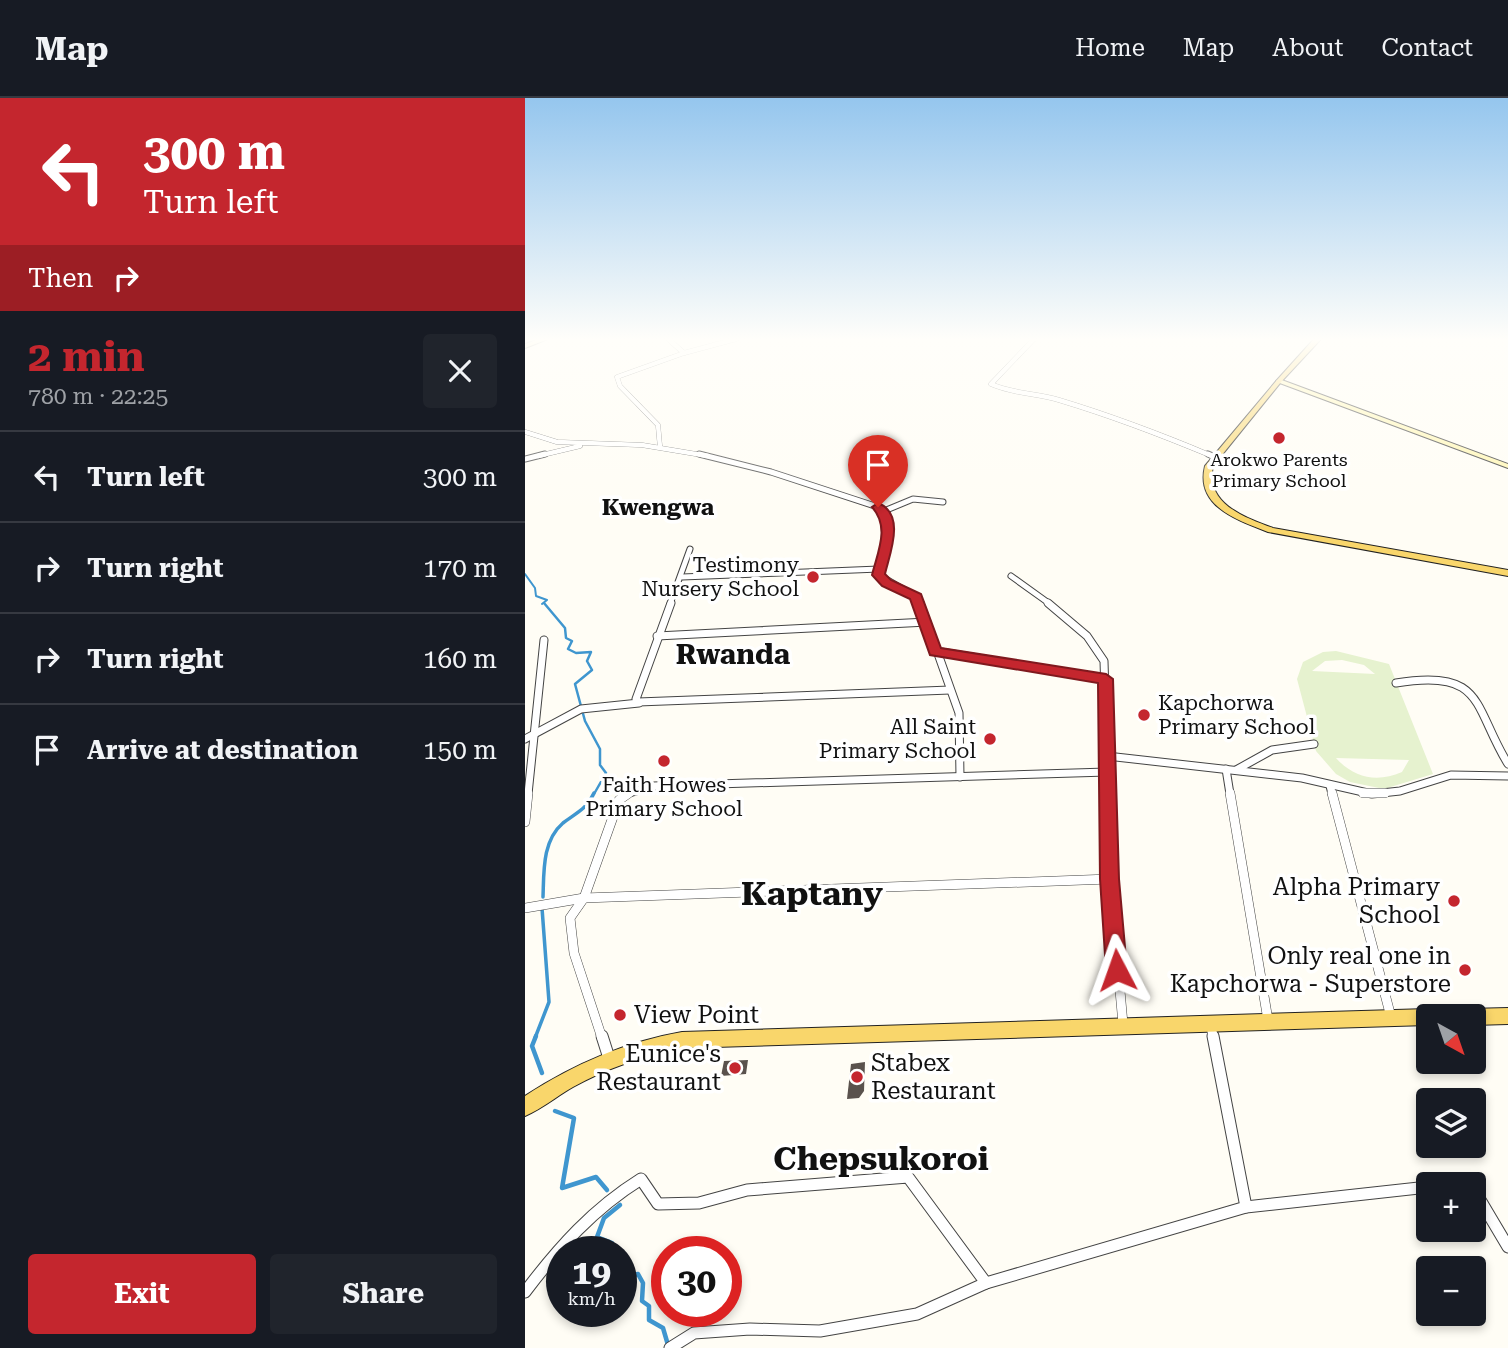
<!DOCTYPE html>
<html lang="en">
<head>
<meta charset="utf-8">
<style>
  body { margin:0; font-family:"Roboto Serif",serif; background:#20242c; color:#f1f3f6; height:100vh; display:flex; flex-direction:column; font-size:26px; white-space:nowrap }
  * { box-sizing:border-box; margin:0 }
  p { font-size:23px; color:#9ea1a6 }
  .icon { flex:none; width:38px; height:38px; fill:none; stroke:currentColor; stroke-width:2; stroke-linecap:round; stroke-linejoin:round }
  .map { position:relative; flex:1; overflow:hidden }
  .side { display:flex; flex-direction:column; background:#171b24; width:525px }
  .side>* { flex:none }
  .guide { background:#c4262e; color:#fff; overflow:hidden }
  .needle { width:46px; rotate:140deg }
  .tools { position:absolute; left:891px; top:906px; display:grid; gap:14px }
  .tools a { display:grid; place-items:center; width:70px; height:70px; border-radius:7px; background:#171b24; box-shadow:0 4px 10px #0003; font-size:35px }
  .speed { position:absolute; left:21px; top:1138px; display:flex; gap:14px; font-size:35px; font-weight:700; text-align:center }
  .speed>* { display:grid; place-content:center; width:91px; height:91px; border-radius:50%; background:#171b24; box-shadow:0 4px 10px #0003; line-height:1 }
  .speed small { font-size:18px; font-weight:400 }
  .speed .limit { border:10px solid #d22; background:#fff; color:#111 }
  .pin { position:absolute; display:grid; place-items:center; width:60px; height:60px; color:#fff; margin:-72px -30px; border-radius:50% 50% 50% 0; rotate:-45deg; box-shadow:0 0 7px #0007 }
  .pin .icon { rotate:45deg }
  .me { position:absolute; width:77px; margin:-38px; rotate:356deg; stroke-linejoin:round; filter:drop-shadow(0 0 5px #0008) }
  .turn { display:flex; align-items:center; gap:24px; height:147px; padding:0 28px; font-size:32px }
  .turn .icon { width:91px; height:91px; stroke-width:2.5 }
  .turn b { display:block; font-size:49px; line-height:60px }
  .then { display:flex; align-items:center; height:66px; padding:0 28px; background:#0003; gap:14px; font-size:26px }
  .round { display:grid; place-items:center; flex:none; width:74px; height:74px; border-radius:7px; background:#20242c }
  .summary { display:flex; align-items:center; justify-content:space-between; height:119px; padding:0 28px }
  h1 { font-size:42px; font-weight:700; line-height:52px; color:#c4262e }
  .button { display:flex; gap:14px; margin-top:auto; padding:14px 28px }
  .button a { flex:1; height:80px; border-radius:7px; background:#c4262e; color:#fff; font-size:28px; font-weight:700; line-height:80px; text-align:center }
  .button a+a { background:#20242c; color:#f1f3f6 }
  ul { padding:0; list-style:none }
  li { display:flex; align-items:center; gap:21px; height:91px; padding:0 28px; border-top:2px solid #363941 }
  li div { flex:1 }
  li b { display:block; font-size:26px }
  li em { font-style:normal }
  header { display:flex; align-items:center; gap:42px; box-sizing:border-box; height:98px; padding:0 35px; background:#171b24; border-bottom:2px solid #363941 }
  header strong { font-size:33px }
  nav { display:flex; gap:38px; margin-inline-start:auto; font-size:24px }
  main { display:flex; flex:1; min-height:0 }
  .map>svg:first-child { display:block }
</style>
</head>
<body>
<header>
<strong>Map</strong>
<nav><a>Home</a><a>Map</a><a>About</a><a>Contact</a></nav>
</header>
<main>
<section class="side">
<div class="guide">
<div class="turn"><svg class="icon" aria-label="left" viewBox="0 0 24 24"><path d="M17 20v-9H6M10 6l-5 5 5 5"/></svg><div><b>300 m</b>Turn left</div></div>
<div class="then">Then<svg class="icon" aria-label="right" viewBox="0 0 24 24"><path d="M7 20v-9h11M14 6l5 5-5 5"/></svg></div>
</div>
<div class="summary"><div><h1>2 min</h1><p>780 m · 22:25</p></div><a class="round"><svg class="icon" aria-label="close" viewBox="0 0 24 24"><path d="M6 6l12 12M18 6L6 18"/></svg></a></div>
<ul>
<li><svg class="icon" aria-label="left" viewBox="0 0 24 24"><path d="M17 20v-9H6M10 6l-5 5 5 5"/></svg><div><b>Turn left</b></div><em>300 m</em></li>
<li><svg class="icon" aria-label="right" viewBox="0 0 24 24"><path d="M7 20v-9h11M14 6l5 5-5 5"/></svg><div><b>Turn right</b></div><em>170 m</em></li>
<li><svg class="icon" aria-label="right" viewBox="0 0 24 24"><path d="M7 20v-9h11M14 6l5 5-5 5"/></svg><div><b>Turn right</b></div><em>160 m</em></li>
<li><svg class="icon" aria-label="arrive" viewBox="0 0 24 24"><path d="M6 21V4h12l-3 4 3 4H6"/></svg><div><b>Arrive at destination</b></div><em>150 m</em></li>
</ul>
<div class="button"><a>Exit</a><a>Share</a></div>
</section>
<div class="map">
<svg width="983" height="1250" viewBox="0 0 983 1250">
  <rect width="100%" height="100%" fill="#fffdf5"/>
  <path fill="#e6f2cf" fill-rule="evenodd" d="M 811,553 L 864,566 L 908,676 L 859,691 L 825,684 L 811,676 L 791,653 L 772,581 L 778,564 L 798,554 ZM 817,562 L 839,567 L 850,576 L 787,573 L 800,563 ZM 811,660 L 884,662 L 877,674 C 852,685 829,680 811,660 Z"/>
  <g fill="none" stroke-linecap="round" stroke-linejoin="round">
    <polyline stroke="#3f96cf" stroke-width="2" points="0,476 10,490 11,498 22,502 17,506"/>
    <polyline stroke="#3f96cf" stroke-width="2.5" points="19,505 40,530 41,540 47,543 43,551 51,555 66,554 62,563 67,572 50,586 60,623 75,651 75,667 81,675 69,696"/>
    <g stroke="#3f96cf" stroke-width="3.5">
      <path d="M 18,799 C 19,774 17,743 38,725 C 51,715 62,711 69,695"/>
      <polyline points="10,940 24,904 17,810"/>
    </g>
    <g stroke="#3f96cf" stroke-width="4.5">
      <polyline points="11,938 7,948 17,975"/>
      <polyline points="30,1013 49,1020 37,1090 71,1079 82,1092"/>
      <polyline points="87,1153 87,1145 72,1139 79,1120 95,1107"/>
      <polyline points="96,1174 99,1179 113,1176 118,1185 117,1203 124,1208 124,1222 138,1230 143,1247"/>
    </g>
  </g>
  <g fill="#5a524d">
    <polygon points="223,962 221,976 196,978 199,963"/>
    <polygon points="340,964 339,993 334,1000 322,1001 326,966"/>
  </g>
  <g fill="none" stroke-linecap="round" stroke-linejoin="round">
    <defs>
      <g id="street-far4">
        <polyline points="143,241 159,255"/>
        <path d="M 509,241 L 466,286 C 488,296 511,295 534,302 C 587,318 637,337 687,358"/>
        <polyline points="0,334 32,344 117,347 183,358"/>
        <polyline points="135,349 133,327 95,288 92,279 159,255 211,241"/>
        <polyline points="13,358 55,348"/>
      </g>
      <g id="street-far3">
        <polyline points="174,356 246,374 356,410 364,432 354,477 385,495 395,506"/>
        <polyline points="683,356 692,360"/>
        <polyline points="0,361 20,356"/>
        <polyline points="359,413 388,401 418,404"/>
        <polyline points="486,478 525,506"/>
        <polyline points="157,479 354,471"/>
        <polyline points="145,506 165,451"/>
      </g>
      <g id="street-far2">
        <polyline points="146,505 111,601 113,604 425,592"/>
        <polyline points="395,505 434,615 435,679"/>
        <polyline points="523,505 562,538 579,563 583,696"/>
        <polyline points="132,538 402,524"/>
        <polyline points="410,553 581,581"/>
        <path d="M 871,585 C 960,570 948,609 983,666"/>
        <polyline points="0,641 56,611 114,605"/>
        <polyline points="582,658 777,680 847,696 875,693 926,677 983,678"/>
        <polyline points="701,671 705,696"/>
        <polyline points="711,672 747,652 789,646"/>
        <polyline points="805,688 807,696"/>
        <polyline points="3,696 19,542"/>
        <polyline points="101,696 128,688 582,674"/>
      </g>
      <g id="street-far1">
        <polyline points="583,695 585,781 598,926"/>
        <polyline points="705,695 743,922"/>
        <polyline points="807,695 866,919"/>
        <polyline points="838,695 860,695"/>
        <polyline points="0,724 3,695"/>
        <polyline points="0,810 59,800 585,781"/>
        <polyline points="686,927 688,940"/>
        <polyline points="77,940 49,855 45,820 59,800 94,702 104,695"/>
      </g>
      <g id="street">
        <polyline points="77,938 84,960"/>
        <polyline points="927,1087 944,1087"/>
        <polyline points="948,1090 983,1149"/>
        <polyline points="721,1109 903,1089"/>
        <path d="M 0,1194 C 34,1149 68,1111 116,1081 L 133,1106 L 174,1105 L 222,1092 L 383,1079 L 461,1185"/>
        <polyline points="145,1250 169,1235 225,1231 295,1233 392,1216 461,1185 721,1109 688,938"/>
      </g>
      <g id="secondary">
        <polygon points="14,241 23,241 0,250 0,246"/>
        <polygon points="754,281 983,366 983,370 752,284 751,283"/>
      </g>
      <g id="primary">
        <path d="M 789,241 L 796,241 L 756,284 L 688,368 C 680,406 719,419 748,430 L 983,472 L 983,478 L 743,434 C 712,422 670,408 680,368 L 752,282 Z"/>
        <polygon points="983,910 983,926 948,927 948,919 935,919 937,913 943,911"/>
        <path d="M 903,911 L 909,913 L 911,919 L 903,919 L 903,927 L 157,950 C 118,958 82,970 48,989 C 32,998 17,1011 0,1018 L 0,998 C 49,966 100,944 157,934 Z"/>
      </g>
    </defs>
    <use href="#street-far4" stroke="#444" stroke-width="5"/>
    <use href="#street-far3" stroke="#444" stroke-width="7"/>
    <use href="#street-far2" stroke="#444" stroke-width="9"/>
    <use href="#street-far1" stroke="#444" stroke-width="10"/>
    <use href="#street" stroke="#444" stroke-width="13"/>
    <use href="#secondary" stroke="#333" stroke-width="2"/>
    <use href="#primary" stroke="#222" stroke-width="2"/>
    <use href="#street-far4" stroke="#fff" stroke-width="4.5"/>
    <use href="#street-far3" stroke="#fff" stroke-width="5"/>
    <use href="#street-far2" stroke="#fff" stroke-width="7"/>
    <use href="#street-far1" stroke="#fff" stroke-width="9"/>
    <use href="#street" stroke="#fff" stroke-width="11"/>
    <use href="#secondary" fill="#fff6b0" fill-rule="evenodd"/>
    <use href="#primary" fill="#f9d66b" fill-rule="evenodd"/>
  </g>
  <linearGradient id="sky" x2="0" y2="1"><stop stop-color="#95c6ee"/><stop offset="0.58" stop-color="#fffefa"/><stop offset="1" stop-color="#fffefa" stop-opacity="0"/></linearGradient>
  <rect width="983" height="416" fill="url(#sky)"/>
  <path fill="#c4262e" stroke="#7f191e" stroke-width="2" d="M 353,405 C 381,416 365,455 360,476 L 366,482 L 396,496 L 416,550 L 581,576 L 588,581 L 594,781 L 602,872 L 599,879 L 592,882 L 584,879 L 581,872 L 575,781 L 573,585 L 405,557 L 385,501 L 357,488 L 347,477 C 353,453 365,429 347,409 Z"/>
  <g fill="#c4262e" stroke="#fff" stroke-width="2.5">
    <circle cx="754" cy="340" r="7"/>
    <circle cx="288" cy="479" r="7"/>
    <circle cx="619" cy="617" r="7"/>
    <circle cx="465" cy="641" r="7"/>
    <circle cx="139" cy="663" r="7"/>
    <circle cx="929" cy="803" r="7"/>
    <circle cx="940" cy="872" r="7"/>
    <circle cx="95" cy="917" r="7"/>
    <circle cx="210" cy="970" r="7"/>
    <circle cx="332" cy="979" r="7"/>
  </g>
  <g text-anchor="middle" stroke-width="7" stroke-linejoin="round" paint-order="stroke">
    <g font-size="18" fill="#111" stroke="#fff">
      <text x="754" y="368">Arokwo Parents<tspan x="754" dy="21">Primary School</tspan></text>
    </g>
    <g font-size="21" fill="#111" stroke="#fff" text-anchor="end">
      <text x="274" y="474">Testimony<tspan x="274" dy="24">Nursery School</tspan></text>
      <text x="633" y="612" text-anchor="start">Kapchorwa<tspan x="633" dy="24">Primary School</tspan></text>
      <text x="451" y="636">All Saint<tspan x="451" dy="24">Primary School</tspan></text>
      <text x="139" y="694" text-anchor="middle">Faith Howes<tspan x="139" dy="24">Primary School</tspan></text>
    </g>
    <g font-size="23" font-weight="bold" fill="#111" stroke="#fff">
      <text x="133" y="417">Kwengwa</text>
    </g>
    <g font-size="24" fill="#111" stroke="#fff" text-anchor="end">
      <text x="915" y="797">Alpha Primary<tspan x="915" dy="28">School</tspan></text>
      <text x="926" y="866">Only real one in<tspan x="926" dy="28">Kapchorwa - Superstore</tspan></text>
      <text x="109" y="925" text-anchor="start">View Point</text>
      <text x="196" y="964">Eunice's<tspan x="196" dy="28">Restaurant</tspan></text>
      <text x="346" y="973" text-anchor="start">Stabex<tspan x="346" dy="28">Restaurant</tspan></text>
    </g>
    <g font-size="28" font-weight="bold" fill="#111" stroke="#fff">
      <text x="208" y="566">Rwanda</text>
    </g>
    <g font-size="33" font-weight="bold" fill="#111" stroke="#fff">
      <text x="287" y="807">Kaptany</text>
      <text x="356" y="1072">Chepsukoroi</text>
    </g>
  </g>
</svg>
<div class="tools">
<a><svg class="needle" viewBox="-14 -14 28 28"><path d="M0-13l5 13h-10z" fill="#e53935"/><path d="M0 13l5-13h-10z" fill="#9ea1a6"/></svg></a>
<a><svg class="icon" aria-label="layers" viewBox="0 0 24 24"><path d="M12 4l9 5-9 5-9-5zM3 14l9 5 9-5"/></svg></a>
<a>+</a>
<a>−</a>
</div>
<div class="speed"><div>19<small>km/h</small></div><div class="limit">30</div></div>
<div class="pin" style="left:353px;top:409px;background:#d93025"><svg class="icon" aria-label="arrive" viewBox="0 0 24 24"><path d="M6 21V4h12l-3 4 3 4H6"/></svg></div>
<svg class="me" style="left:592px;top:872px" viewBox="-20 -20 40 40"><path d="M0-17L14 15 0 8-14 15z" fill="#c4262e" stroke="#fff" stroke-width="4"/></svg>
</div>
</main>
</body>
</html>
